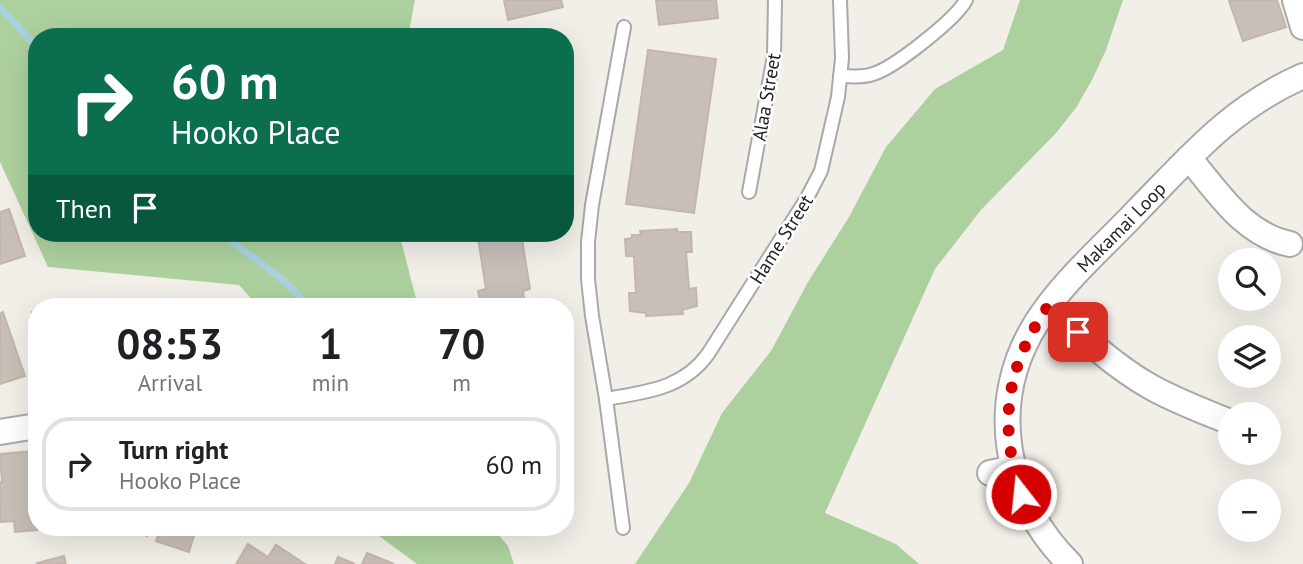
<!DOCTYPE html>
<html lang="en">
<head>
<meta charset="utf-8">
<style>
  body { margin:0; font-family:"PT Sans",sans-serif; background:#f6f6f6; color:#202124; height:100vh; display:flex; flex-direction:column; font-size:26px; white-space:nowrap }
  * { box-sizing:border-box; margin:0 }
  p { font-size:23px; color:#757577 }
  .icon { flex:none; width:38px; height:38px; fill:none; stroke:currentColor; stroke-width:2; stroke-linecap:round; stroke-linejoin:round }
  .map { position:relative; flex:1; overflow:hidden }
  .drawer { position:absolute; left:28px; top:298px; width:546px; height:238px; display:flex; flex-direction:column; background:#fff; border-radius:28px; box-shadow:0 7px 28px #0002 }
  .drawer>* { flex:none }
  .banner { position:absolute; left:28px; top:28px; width:546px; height:214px; border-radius:28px; box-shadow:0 7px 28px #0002; background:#0b6e4f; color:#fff; overflow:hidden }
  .tools { position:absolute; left:1218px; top:248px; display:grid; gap:14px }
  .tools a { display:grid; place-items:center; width:63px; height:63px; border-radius:50%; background:#fff; box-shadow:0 7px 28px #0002; font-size:35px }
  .pin { position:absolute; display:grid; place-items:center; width:60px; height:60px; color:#fff; margin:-30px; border-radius:14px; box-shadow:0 4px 10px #0006 }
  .me { position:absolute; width:77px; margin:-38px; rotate:344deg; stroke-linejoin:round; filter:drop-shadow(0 0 5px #0008) }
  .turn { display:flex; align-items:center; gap:24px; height:147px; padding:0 28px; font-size:32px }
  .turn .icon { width:91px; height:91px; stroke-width:2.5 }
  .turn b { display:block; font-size:49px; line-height:60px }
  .then { display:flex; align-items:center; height:66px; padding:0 28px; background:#0003; gap:14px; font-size:26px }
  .eta { display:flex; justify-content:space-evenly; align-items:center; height:119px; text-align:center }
  .eta b { font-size:42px; font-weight:700; line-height:49px }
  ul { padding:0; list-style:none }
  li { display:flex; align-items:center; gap:21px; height:94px; margin:0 14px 10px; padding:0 14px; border:4px solid #e0e0e0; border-radius:28px }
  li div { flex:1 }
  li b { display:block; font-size:26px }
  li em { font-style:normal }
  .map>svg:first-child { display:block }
</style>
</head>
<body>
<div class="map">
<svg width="1303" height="564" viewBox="0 0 1303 564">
  <rect width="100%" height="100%" fill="#f2efe9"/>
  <g fill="#add19e">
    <polygon points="0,0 415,0 408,37 37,37 37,233 399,233 418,306 258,306 239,285 48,267 0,162"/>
    <polygon points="1020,0 1123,0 1106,50 1092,80 1076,108 1056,133 981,210 935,269 825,513 896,544 919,564 635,564 689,483 722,413 771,351 808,282 849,217 886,147 935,89 1003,50"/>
    <polygon points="367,527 492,527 508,546 514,564 417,564"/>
  </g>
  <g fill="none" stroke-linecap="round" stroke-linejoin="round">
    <g stroke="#aad3df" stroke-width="7">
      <polyline points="0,7 37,48"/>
      <path d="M 223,233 C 250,259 285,275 307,306"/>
    </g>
  </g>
  <g fill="#c7bfb8" stroke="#c4b6ab" stroke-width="2">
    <polygon points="504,0 561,0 563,7 508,20"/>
    <polygon points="656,0 716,0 718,18 659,25"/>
    <polygon points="1233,0 1277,0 1286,27 1243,41 1229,1"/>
    <polygon points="648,50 716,59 694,213 626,204"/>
    <polygon points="9,209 25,256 0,264 0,212"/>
    <polygon points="677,229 677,232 691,232 692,252 686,252 689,289 696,288 697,306 682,310 683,314 646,316 646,313 630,311 629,293 636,293 634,256 626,256 625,239 632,238 632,235 641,235 640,231"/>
    <polygon points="511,233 521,233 530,289 523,291 525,306 481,306 478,291 486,289 478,238"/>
    <polygon points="181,301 197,306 179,306"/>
    <polygon points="3,312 25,376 0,384 0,314"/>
    <polygon points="32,312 37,312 37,377 31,376"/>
    <polygon points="31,451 37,530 15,532 14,521 0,522 0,482 2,482 0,454"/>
    <polygon points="123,527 151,527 147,536"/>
    <polygon points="161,527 212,527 210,534 196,529 189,552 156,541"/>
    <polygon points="518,527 552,527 519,532"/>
    <polygon points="248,544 268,557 276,545 305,564 236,564"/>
    <polygon points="367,553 394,564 362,564"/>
    <polygon points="64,556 66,564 38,564 37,563"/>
    <polygon points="338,557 355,564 335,564"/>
  </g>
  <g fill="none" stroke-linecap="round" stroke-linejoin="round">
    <defs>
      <g id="service">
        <path d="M 840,76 C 851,76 863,78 873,74 C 894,68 956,19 966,0"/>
        <polyline points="749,192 774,56 775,0"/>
        <polyline points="606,399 592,316 588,279 588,242 592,205 624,27"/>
        <path d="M 623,528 L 606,399 C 645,392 683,389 708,354 L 807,198 L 821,171 L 838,97 L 842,58 L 840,0"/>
      </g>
      <g id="minor">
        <polyline points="1295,0 1303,27"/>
        <path d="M 1189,158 C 1218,192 1244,235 1290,244"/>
        <path d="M 1049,305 C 1081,335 1112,365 1151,387 C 1176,401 1203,411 1230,422"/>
        <polyline points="0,432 37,426"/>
        <polyline points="990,473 1013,468"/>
        <path id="s1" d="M 1070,564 C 1004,499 986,402 1037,322 C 1063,281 1103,247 1136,212 C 1190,157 1230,108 1303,76"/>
      </g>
    </defs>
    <use href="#service" stroke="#a9a9a9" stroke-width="16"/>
    <use href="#minor" stroke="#a9a9a9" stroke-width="28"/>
    <use href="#service" stroke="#fff" stroke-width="12"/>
    <use href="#minor" stroke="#fff" stroke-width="24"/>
  </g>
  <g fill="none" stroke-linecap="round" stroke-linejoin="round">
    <path stroke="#d40000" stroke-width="12" stroke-dasharray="0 21.6" d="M 1021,494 C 998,423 1006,366 1049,305 L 1078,332"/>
  </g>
  <g text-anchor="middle" stroke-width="5" stroke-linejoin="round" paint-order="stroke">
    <g font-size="19" fill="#222" stroke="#fff">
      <text transform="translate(766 97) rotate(-80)" y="7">Alaa Street</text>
      <text dy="7" stroke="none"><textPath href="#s1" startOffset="392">Makamai Loop</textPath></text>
      <text transform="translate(781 239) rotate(-58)" y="7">Hame Street</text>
    </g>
  </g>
</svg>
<div class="tools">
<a><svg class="icon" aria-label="search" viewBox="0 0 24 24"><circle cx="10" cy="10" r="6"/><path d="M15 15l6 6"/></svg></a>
<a><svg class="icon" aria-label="layers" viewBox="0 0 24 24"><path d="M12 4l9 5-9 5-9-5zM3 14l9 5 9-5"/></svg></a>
<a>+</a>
<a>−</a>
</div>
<div class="pin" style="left:1078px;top:332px;background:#d93025"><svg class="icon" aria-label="arrive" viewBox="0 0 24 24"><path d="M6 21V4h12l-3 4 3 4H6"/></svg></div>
<svg class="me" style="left:1021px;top:494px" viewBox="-20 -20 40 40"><circle r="17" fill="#d40000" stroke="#fff" stroke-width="3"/><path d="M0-11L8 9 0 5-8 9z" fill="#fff"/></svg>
<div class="banner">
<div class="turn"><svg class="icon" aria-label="right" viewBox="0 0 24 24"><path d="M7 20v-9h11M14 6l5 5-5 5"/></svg><div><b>60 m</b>Hooko Place</div></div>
<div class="then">Then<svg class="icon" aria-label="arrive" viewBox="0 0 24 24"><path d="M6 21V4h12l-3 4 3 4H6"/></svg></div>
</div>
<section class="drawer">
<div class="eta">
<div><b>08:53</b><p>Arrival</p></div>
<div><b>1</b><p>min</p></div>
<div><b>70</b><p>m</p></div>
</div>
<ul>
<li><svg class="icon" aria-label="right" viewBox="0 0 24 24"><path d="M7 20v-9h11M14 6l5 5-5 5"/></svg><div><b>Turn right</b><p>Hooko Place</p></div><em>60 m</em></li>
</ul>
</section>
</div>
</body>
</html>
